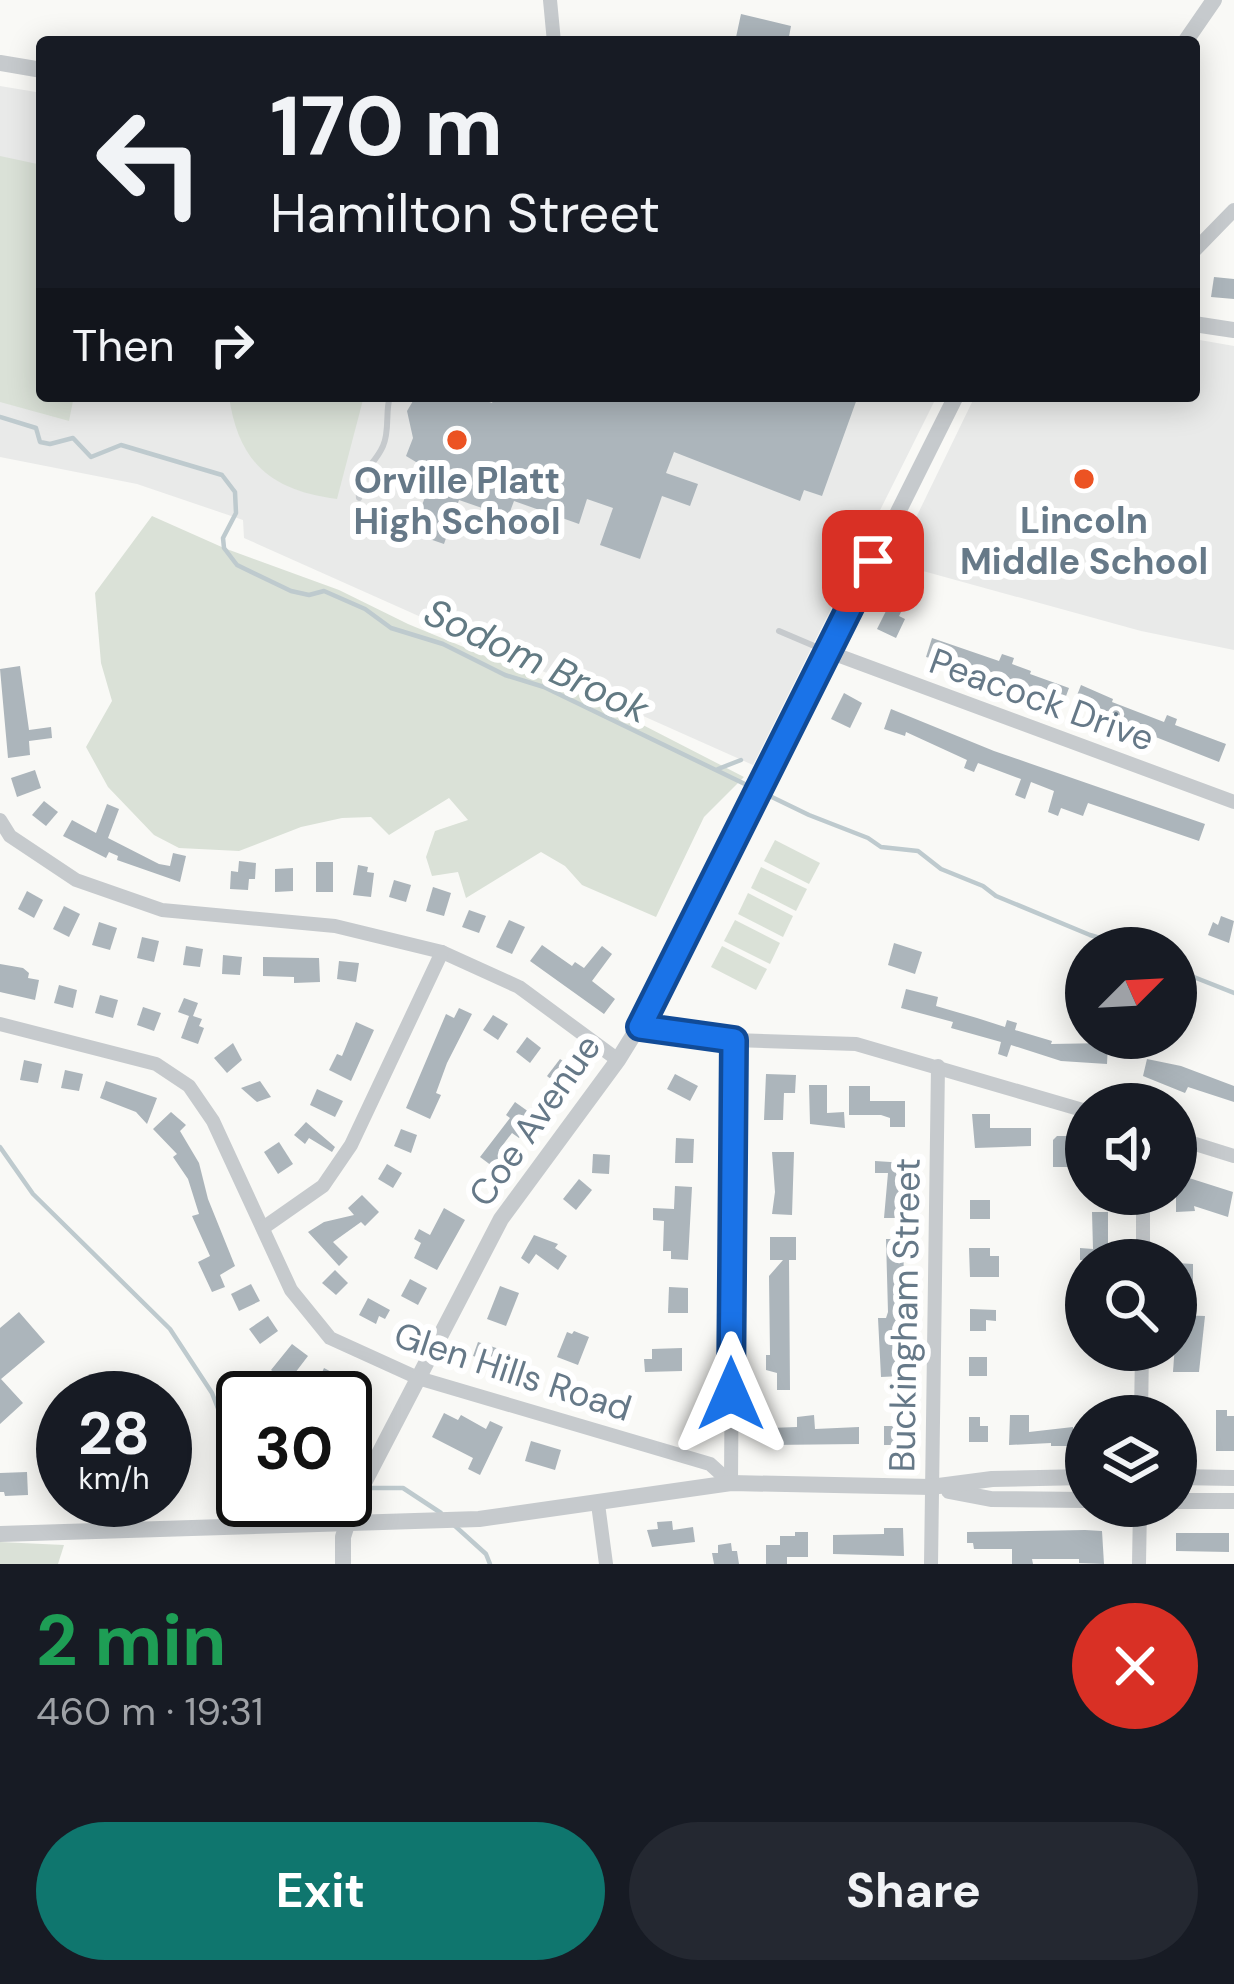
<!DOCTYPE html>
<html lang="en">
<head>
<meta charset="utf-8">
<style>
  body { margin:0; font-family:"DM Sans",sans-serif; background:#242831; color:#f1f3f6; height:100vh; display:flex; flex-direction:column; font-size:45px; white-space:nowrap }
  * { box-sizing:border-box; margin:0 }
  p { font-size:39px; color:#9ea1a6 }
  .icon { flex:none; width:66px; height:66px; fill:none; stroke:currentColor; stroke-width:2; stroke-linecap:round; stroke-linejoin:round }
  .map { position:relative; height:1564px; overflow:hidden }
  .drawer { display:flex; flex-direction:column; background:#171b24; flex:1 }
  .drawer>* { flex:none }
  .top-card { position:absolute; left:36px; top:36px; width:1164px; height:366px; border-radius:12px; box-shadow:0 6px 30px #0003; background:#171b24; color:#f1f3f6; overflow:hidden }
  .needle { width:78px; rotate:66deg }
  .controls { position:absolute; left:1065px; top:927px; display:grid; gap:24px }
  .controls a { display:grid; place-items:center; width:132px; height:132px; border-radius:50%; background:#171b24; box-shadow:0 6px 30px #0003; font-size:60px }
  .speed { position:absolute; left:36px; top:1371px; display:flex; gap:24px; font-size:60px; font-weight:700; text-align:center }
  .speed>* { display:grid; place-content:center; width:156px; height:156px; border-radius:50%; background:#171b24; box-shadow:0 6px 30px #0003; line-height:1 }
  .speed small { font-size:30px; font-weight:400 }
  .speed .limit { border:6px solid #111; border-radius:18px; background:#fff; color:#111 }
  .pin { position:absolute; display:grid; place-items:center; width:102px; height:102px; color:#fff; margin:-51px; border-radius:24px; box-shadow:0 6px 18px #0006 }
  .me { position:absolute; width:132px; margin:-66px; rotate:0deg; stroke-linejoin:round; filter:drop-shadow(0 0 9px #0008) }
  .turn { display:flex; align-items:center; gap:42px; height:252px; padding:0 36px; font-size:54px }
  .turn .icon { width:156px; height:156px; stroke-width:2.5 }
  .turn b { display:block; font-size:84px; line-height:102px }
  .then { display:flex; align-items:center; height:114px; padding:0 36px; background:#0003; gap:24px; font-size:45px }
  .round { display:grid; place-items:center; flex:none; width:126px; height:126px; border-radius:63px; background:#242831 }
  .headline { display:flex; align-items:center; justify-content:space-between; height:204px; padding:0 36px }
  h1 { font-size:72px; font-weight:700; line-height:90px; color:#1e9e55 }
  .button { display:flex; gap:24px; margin-top:auto; padding:24px 36px }
  .button a { flex:1; height:138px; border-radius:72px; background:#0f766e; color:#fff; font-size:48px; font-weight:700; line-height:138px; text-align:center }
  .button a+a { background:#242831; color:#f1f3f6 }
  .map>svg:first-child { display:block }
</style>
</head>
<body>
<div class="map">
<svg width="1234" height="1564" viewBox="0 0 1234 1564">
  <rect width="100%" height="100%" fill="#f9f9f6"/>
  <g fill="#e9eae9">
    <polygon points="0,86 42,93 42,396 937,396 753,765 244,538 243,520 137,484 0,457"/>
    <polygon points="1194,339 1234,346 1234,650 1141,631 894,563 975,396 1194,396"/>
  </g>
  <g fill="#dae1d7">
    <polygon points="0,156 42,165 42,396 74,396 69,421 0,402"/>
    <path d="M 229,396 L 364,396 L 337,499 C 271,491 238,462 229,396 Z"/>
    <polygon points="152,516 224,548 339,590 408,624 604,705 744,777 704,817 656,917 582,885 565,866 541,852 466,898 458,872 432,876 426,857 435,831 468,820 449,798 389,835 371,817 342,818 301,827 239,851 179,848 154,835 108,787 86,747 112,701 101,663 95,593"/>
    <polygon points="775,840 820,863 809,884 764,861"/>
    <polygon points="761,867 807,889 796,911 751,888"/>
    <polygon points="748,893 793,916 783,937 738,914"/>
    <polygon points="735,920 780,943 770,964 724,941"/>
    <polygon points="722,946 767,969 756,990 711,967"/>
    <polygon points="0,1542 64,1545 58,1564 0,1564"/>
  </g>
  <g fill="none" stroke-linecap="round" stroke-linejoin="round">
    <g stroke="#becace" stroke-width="4.5">
      <polyline points="0,417 36,428 40,442 50,444 73,438 91,457 121,445 222,475 235,492 236,513 223,538 224,548 237,565 291,591 309,595 324,591 365,609 391,628 443,644 505,675 544,687 809,815 868,838 881,847 918,851 941,869 983,886 996,896 1090,935 1134,948"/>
      <polyline points="718,769 741,760"/>
      <polyline points="1176,970 1234,993"/>
      <polyline points="0,1147 33,1194 170,1329 212,1393 226,1429 243,1454"/>
      <polyline points="370,1488 403,1488 441,1513"/>
      <polyline points="454,1525 486,1554 490,1564"/>
    </g>
  </g>
  <g fill="#acb5bb">
    <polygon points="741,14 791,26 788,42 735,42"/>
    <polygon points="1214,277 1234,279 1234,299 1211,297"/>
    <polygon points="416,396 473,396 492,403 495,396 858,396 822,496 804,490 800,501 674,452 666,473 698,484 690,506 662,496 640,559 600,545 613,508 587,499 579,524 514,501 508,517 459,500 444,544 412,533 425,497 412,493 421,465 406,456 413,438 407,411"/>
    <polygon points="890,603 902,610 899,616 905,619 896,638 877,629"/>
    <polygon points="932,638 999,661 1002,654 1014,658 1012,664 1031,671 1030,674 1069,688 1062,707 985,673 926,657"/>
    <polygon points="20,666 29,730 51,727 52,738 29,741 30,755 8,758 0,669"/>
    <polygon points="1081,685 1113,699 1112,702 1164,722 1167,715 1177,719 1175,725 1226,744 1219,762 1087,710 1089,703 1076,698"/>
    <polygon points="844,693 862,703 850,728 831,719"/>
    <polygon points="891,709 994,751 1205,824 1199,841 1088,803 1083,816 1061,808 1058,816 1048,812 1054,791 1031,782 1025,799 1015,795 1021,779 978,763 974,772 964,768 967,760 906,732 905,736 884,729"/>
    <polygon points="35,770 41,788 17,797 11,778"/>
    <polygon points="44,801 58,812 46,826 32,815"/>
    <polygon points="107,804 119,809 108,838 159,864 170,866 173,853 186,856 180,882 117,860 118,856 109,852 106,858 63,836 72,820 96,833"/>
    <polygon points="239,861 256,863 255,879 249,879 248,890 230,889 231,871 238,872"/>
    <rect x="316" y="862" width="17" height="30"/>
    <polygon points="358,865 368,867 367,872 374,873 371,897 353,895"/>
    <polygon points="293,868 293,891 275,892 275,869"/>
    <polygon points="394,880 411,885 406,902 389,897"/>
    <polygon points="433,887 451,893 444,916 426,911"/>
    <polygon points="27,891 43,900 34,918 18,909"/>
    <polygon points="64,906 80,914 69,937 53,929"/>
    <polygon points="469,910 486,916 479,933 462,927"/>
    <polygon points="1221,916 1234,921 1229,943 1208,935 1213,922 1218,925"/>
    <polygon points="509,920 525,927 512,954 496,947"/>
    <polygon points="99,922 117,928 110,950 92,945"/>
    <polygon points="142,937 159,941 154,962 137,958"/>
    <polygon points="894,943 922,952 915,974 888,965"/>
    <polygon points="542,945 572,966 575,962 584,968 602,946 612,954 592,981 615,999 604,1014 530,961"/>
    <polygon points="186,946 203,949 200,967 183,965"/>
    <polygon points="223,955 242,957 240,975 222,974"/>
    <polygon points="263,957 319,958 320,982 294,983 294,977 263,976"/>
    <polygon points="339,961 359,963 356,982 337,979"/>
    <polygon points="0,964 23,968 29,973 28,978 39,980 35,1000 0,992"/>
    <polygon points="59,985 77,990 73,1008 54,1003"/>
    <polygon points="906,989 938,997 936,1006 977,1018 1005,1027 1007,1020 1017,1023 1015,1030 1052,1041 1051,1044 1108,1043 1107,1064 1061,1061 1011,1045 1007,1057 998,1054 1001,1042 951,1028 953,1022 901,1008"/>
    <polygon points="100,995 118,1000 113,1018 95,1013"/>
    <polygon points="184,998 198,1003 193,1016 202,1019 199,1026 204,1028 198,1044 181,1038 189,1016 178,1012"/>
    <polygon points="143,1007 161,1013 154,1031 137,1025"/>
    <polygon points="459,1008 472,1014 447,1063 436,1093 441,1095 430,1119 406,1108 446,1014 454,1018"/>
    <polygon points="493,1015 508,1024 498,1040 483,1030"/>
    <polygon points="356,1022 374,1030 351,1081 329,1070 337,1054 342,1056"/>
    <polygon points="527,1037 541,1048 530,1063 516,1052"/>
    <polygon points="233,1043 242,1060 227,1073 214,1058"/>
    <polygon points="560,1059 575,1069 561,1087 547,1076"/>
    <polygon points="1147,1059 1181,1066 1234,1086 1234,1102 1188,1087 1185,1093 1143,1076"/>
    <polygon points="24,1060 42,1064 38,1083 20,1080"/>
    <polygon points="65,1070 83,1074 79,1091 61,1088"/>
    <polygon points="675,1074 698,1086 690,1101 667,1089"/>
    <polygon points="766,1074 796,1075 795,1093 784,1093 783,1120 764,1120"/>
    <polygon points="106,1081 157,1098 147,1124 136,1112 100,1098"/>
    <polygon points="260,1081 271,1097 257,1102 241,1088"/>
    <polygon points="809,1085 827,1085 827,1113 844,1112 845,1128 810,1124"/>
    <polygon points="849,1086 870,1086 870,1101 905,1101 905,1127 890,1127 890,1118 881,1115 849,1115"/>
    <polygon points="317,1089 343,1101 335,1117 310,1105"/>
    <polygon points="515,1102 529,1112 524,1119 530,1123 519,1138 512,1133 499,1150 506,1155 496,1169 480,1157 510,1118 506,1115"/>
    <polygon points="171,1112 186,1125 180,1131 199,1163 208,1199 235,1266 220,1275 225,1287 212,1292 198,1262 210,1256 192,1216 199,1214 188,1179 173,1157 177,1154 153,1129"/>
    <polygon points="972,1114 990,1114 990,1128 1031,1128 1031,1146 975,1148"/>
    <polygon points="306,1122 335,1147 332,1152 309,1138 305,1144 294,1135"/>
    <polygon points="401,1129 417,1135 411,1153 394,1146"/>
    <polygon points="1057,1136 1070,1136 1073,1153 1086,1153 1086,1167 1053,1167 1053,1140"/>
    <polygon points="676,1138 694,1139 693,1163 675,1163"/>
    <polygon points="279,1142 293,1164 278,1174 264,1152"/>
    <polygon points="772,1152 794,1152 792,1215 772,1214 775,1192"/>
    <polygon points="593,1154 610,1155 609,1174 592,1173"/>
    <polygon points="875,1161 906,1163 905,1218 884,1218 888,1173 875,1173"/>
    <polygon points="387,1164 402,1173 393,1188 378,1179"/>
    <polygon points="1176,1178 1189,1178 1233,1192 1228,1217 1194,1206 1195,1211 1176,1212"/>
    <polygon points="579,1179 592,1190 576,1210 563,1199"/>
    <polygon points="675,1186 692,1187 688,1260 671,1259 671,1251 663,1251 664,1221 653,1220 653,1208 674,1209"/>
    <polygon points="362,1195 379,1212 365,1226 361,1222 333,1242 348,1257 339,1266 308,1232 324,1222 354,1215 348,1208"/>
    <rect x="970" y="1200" width="20" height="19"/>
    <polygon points="444,1208 465,1220 437,1270 414,1258 421,1243 414,1239 419,1229 430,1235"/>
    <polygon points="1092,1212 1108,1212 1108,1260 1080,1260 1080,1248 1093,1249"/>
    <polygon points="534,1235 558,1244 555,1248 567,1256 558,1270 536,1254 529,1264 521,1258"/>
    <polygon points="770,1237 796,1237 796,1260 789,1260 790,1390 777,1390 777,1373 766,1370 766,1355 770,1355 769,1276 783,1260 770,1260"/>
    <polygon points="886,1239 904,1239 902,1376 881,1377 878,1318 886,1318 888,1312"/>
    <polygon points="969,1248 990,1248 990,1256 999,1256 999,1277 970,1277"/>
    <polygon points="1176,1263 1193,1264 1193,1289 1176,1289"/>
    <polygon points="335,1270 348,1283 336,1295 322,1283"/>
    <polygon points="410,1279 427,1288 418,1305 401,1296"/>
    <polygon points="251,1284 260,1301 239,1311 231,1294"/>
    <polygon points="500,1286 519,1293 506,1326 487,1319"/>
    <polygon points="669,1287 688,1288 688,1313 668,1313"/>
    <polygon points="368,1298 390,1310 385,1319 379,1316 376,1324 359,1315"/>
    <polygon points="970,1309 996,1310 996,1321 986,1320 986,1331 970,1331"/>
    <polygon points="19,1312 45,1342 1,1379 23,1403 0,1424 0,1328"/>
    <polygon points="1177,1315 1205,1316 1199,1372 1173,1372"/>
    <polygon points="268,1316 278,1331 260,1344 249,1329"/>
    <polygon points="574,1331 589,1337 578,1365 557,1357 567,1332 572,1334"/>
    <polygon points="478,1342 524,1357 518,1377 490,1368 492,1362 473,1356"/>
    <polygon points="292,1344 308,1356 295,1373 304,1380 296,1390 271,1370"/>
    <polygon points="682,1348 682,1371 645,1372 644,1359 652,1359 652,1349"/>
    <rect x="969" y="1357" width="18" height="19"/>
    <polygon points="324,1368 339,1376 337,1380 372,1397 360,1420 345,1413 349,1400 317,1384"/>
    <polygon points="1216,1410 1227,1410 1227,1416 1234,1416 1234,1451 1216,1451"/>
    <polygon points="444,1413 458,1420 461,1415 486,1429 490,1421 503,1427 480,1475 468,1469 473,1458 432,1437"/>
    <polygon points="814,1415 815,1429 859,1427 859,1444 771,1445 770,1428 797,1427 797,1417"/>
    <polygon points="1010,1415 1029,1415 1029,1432 1073,1427 1073,1446 1051,1446 1051,1443 1009,1445"/>
    <polygon points="969,1417 980,1417 980,1426 988,1426 988,1442 969,1442"/>
    <rect x="884" y="1426" width="17" height="19"/>
    <polygon points="531,1441 561,1450 555,1470 525,1461"/>
    <polygon points="27,1472 28,1495 5,1496 4,1492 0,1492 0,1473"/>
    <polygon points="672,1521 673,1530 693,1527 695,1542 652,1547 647,1530 658,1529 657,1522"/>
    <polygon points="884,1528 903,1528 904,1556 833,1554 833,1535 884,1534"/>
    <polygon points="1085,1530 1102,1531 1104,1564 1079,1563 1079,1559 1032,1559 1033,1564 1012,1564 1012,1549 974,1549 973,1543 967,1543 967,1532"/>
    <polygon points="795,1532 808,1532 808,1557 787,1557 787,1564 766,1564 766,1545 780,1545 780,1536 795,1536"/>
    <polygon points="1176,1533 1229,1533 1229,1552 1176,1551"/>
    <polygon points="731,1543 732,1551 737,1551 739,1564 714,1564 712,1553 718,1553 718,1545"/>
  </g>
  <g fill="none" stroke-linecap="round" stroke-linejoin="round">
    <g stroke="#c6cacd" stroke-width="6">
      <path d="M 359,498 C 356,472 374,467 383,446 C 390,431 385,412 390,396"/>
      <polyline points="779,631 826,651"/>
    </g>
    <g stroke="#c6cacd" stroke-width="14">
      <polyline points="550,0 554,42"/>
      <polyline points="1194,251 1234,210"/>
      <polyline points="829,652 1234,802"/>
      <polyline points="0,820 10,836 76,880 162,910 335,926 442,952 519,987 618,1060"/>
      <polyline points="0,1024 156,1064 189,1086 213,1121 291,1290 330,1338 418,1378 710,1464 731,1483"/>
      <polyline points="640,1026 734,1040 856,1044 1086,1111"/>
      <polyline points="1176,1138 1234,1156"/>
      <polyline points="263,1228 323,1186 351,1145 442,952"/>
      <polyline points="1143,1260 1143,1194"/>
      <polyline points="1141,1416 1142,1350"/>
      <polyline points="731,1483 734,1040"/>
      <polyline points="598,1504 606,1564"/>
      <polyline points="931,1564 938,1066"/>
      <polyline points="1139,1564 1140,1506"/>
    </g>
    <g stroke="#c6cacd" stroke-width="16">
      <polyline points="1185,42 1214,0"/>
      <polyline points="0,63 42,70"/>
      <polyline points="1194,324 1234,330"/>
      <polyline points="1176,1477 1234,1478"/>
      <polyline points="949,1491 991,1499 1086,1500"/>
      <polyline points="1176,1501 1234,1501"/>
      <polyline points="0,1534 479,1519 731,1483 931,1487 992,1479 1086,1477"/>
      <polyline points="343,1564 343,1537 354,1502 501,1219 618,1060 652,1005 956,396"/>
    </g>
  </g>
  <g fill="none" stroke-linecap="round" stroke-linejoin="round">
    <defs>
      <polyline id="route" points="731,1394 734,1040 640,1027 873,561"/>
    </defs>
    <use href="#route" stroke="#114b97" stroke-width="30"/>
    <use href="#route" stroke="#1a73e8" stroke-width="21"/>
  </g>
  <g fill="#ec5323" stroke="#fff" stroke-width="4.5">
    <circle cx="457" cy="440" r="12"/>
    <circle cx="1084" cy="479" r="12"/>
  </g>
  <g text-anchor="middle" stroke-width="12" stroke-linejoin="round" paint-order="stroke">
    <g font-size="36" font-weight="bold" fill="#667988" stroke="#fff">
      <text x="457" y="493">Orville Platt<tspan x="457" dy="41">High School</tspan></text>
      <text x="1084" y="533">Lincoln<tspan x="1084" dy="41">Middle School</tspan></text>
    </g>
    <g font-size="36" fill="#667988" stroke="#fff">
      <text transform="translate(1042 699) rotate(20)" y="13">Peacock Drive</text>
      <text transform="translate(534 1120) rotate(-55)" y="13">Coe Avenue</text>
      <text transform="translate(904 1315) rotate(-89)" y="13">Buckingham Street</text>
      <text transform="translate(513 1371) rotate(18)" y="13">Glen Hills Road</text>
    </g>
    <g font-size="39" font-style="italic" fill="#627a83" stroke="#fff">
      <text transform="translate(537 660) rotate(25)" y="14">Sodom Brook</text>
    </g>
  </g>
</svg>
<div class="controls">
<a><svg class="needle" viewBox="-14 -14 28 28"><path d="M0-13l5 13h-10z" fill="#e53935"/><path d="M0 13l5-13h-10z" fill="#9ea1a6"/></svg></a>
<a><svg class="icon" aria-label="sound" viewBox="0 0 24 24"><path d="M4 9h4l5-4v14l-5-4H4zM17 9q2 3 0 6"/></svg></a>
<a><svg class="icon" aria-label="search" viewBox="0 0 24 24"><circle cx="10" cy="10" r="6"/><path d="M15 15l6 6"/></svg></a>
<a><svg class="icon" aria-label="layers" viewBox="0 0 24 24"><path d="M12 4l9 5-9 5-9-5zM3 14l9 5 9-5"/></svg></a>
</div>
<div class="speed"><div>28<small>km/h</small></div><div class="limit">30</div></div>
<div class="pin" style="left:873px;top:561px;background:#d93025"><svg class="icon" aria-label="arrive" viewBox="0 0 24 24"><path d="M6 21V4h12l-3 4 3 4H6"/></svg></div>
<svg class="me" style="left:731px;top:1394px" viewBox="-20 -20 40 40"><path d="M0-17L14 15 0 8-14 15z" fill="#1a73e8" stroke="#fff" stroke-width="4"/></svg>
<div class="top-card">
<div class="turn"><svg class="icon" aria-label="left" viewBox="0 0 24 24"><path d="M17 20v-9H6M10 6l-5 5 5 5"/></svg><div><b>170 m</b>Hamilton Street</div></div>
<div class="then">Then<svg class="icon" aria-label="right" viewBox="0 0 24 24"><path d="M7 20v-9h11M14 6l5 5-5 5"/></svg></div>
</div>
</div>
<section class="drawer">
<div class="headline"><div><h1>2 min</h1><p>460 m · 19:31</p></div><a class="round" style="background:#d93025;color:#fff"><svg class="icon" aria-label="close" viewBox="0 0 24 24"><path d="M6 6l12 12M18 6L6 18"/></svg></a></div>
<div class="button"><a>Exit</a><a>Share</a></div>
</section>
</body>
</html>
